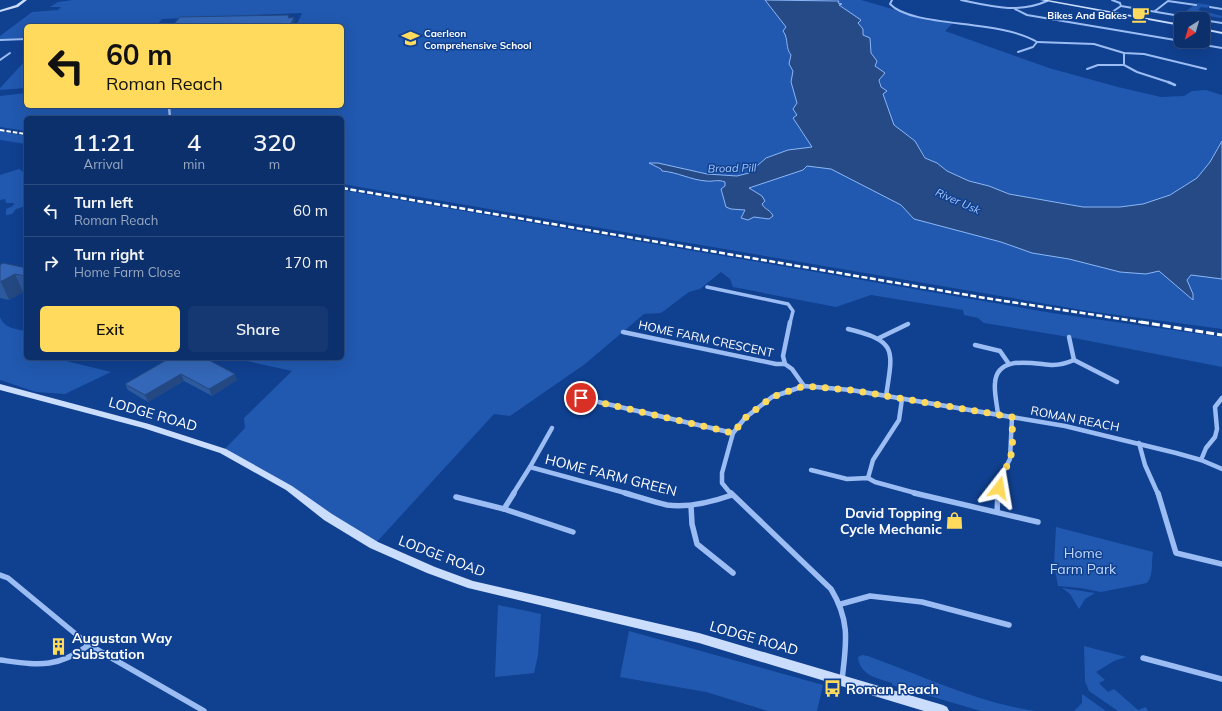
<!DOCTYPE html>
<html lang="en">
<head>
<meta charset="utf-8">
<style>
  body { margin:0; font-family:Mulish,sans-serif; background:#153872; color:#f1f3f6; height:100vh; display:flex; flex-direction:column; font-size:15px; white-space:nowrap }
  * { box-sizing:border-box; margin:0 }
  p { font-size:13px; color:#9aa9c2 }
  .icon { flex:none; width:22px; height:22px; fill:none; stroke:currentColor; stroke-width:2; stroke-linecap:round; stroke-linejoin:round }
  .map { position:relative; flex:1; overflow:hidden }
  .panel { position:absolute; left:24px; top:116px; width:320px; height:244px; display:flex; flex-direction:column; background:#0c306c; border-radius:6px; box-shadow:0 4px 16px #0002,0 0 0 1px #2c4b7f }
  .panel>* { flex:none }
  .banner { position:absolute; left:24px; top:24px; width:320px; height:84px; border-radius:6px; box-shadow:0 4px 16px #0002,0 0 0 1px #2c4b7f; background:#ffda5c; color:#111; overflow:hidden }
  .needle { width:26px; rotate:217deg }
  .fabs { position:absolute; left:1174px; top:12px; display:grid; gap:8px }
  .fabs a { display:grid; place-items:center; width:36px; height:36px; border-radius:6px; background:#0c306c; box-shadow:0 4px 16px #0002,0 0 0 1px #2c4b7f; font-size:20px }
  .pin { position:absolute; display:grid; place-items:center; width:34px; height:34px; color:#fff; margin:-17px; border:2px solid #fff; border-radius:50%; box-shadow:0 1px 4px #0007 }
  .me { position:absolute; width:44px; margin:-22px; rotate:14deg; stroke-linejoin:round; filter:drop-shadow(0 0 3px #0008) }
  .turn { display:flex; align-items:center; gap:14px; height:84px; padding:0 16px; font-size:18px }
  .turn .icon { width:52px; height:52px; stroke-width:2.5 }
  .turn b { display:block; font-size:28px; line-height:34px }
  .eta { display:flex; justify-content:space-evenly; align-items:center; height:68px; text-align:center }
  .eta b { font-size:24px; font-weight:600; line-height:28px }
  .primary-button { display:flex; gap:8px; margin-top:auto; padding:8px 16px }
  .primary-button a { flex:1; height:46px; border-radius:6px; background:#ffda5c; color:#111; font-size:16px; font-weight:600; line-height:46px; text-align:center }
  .primary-button a+a { background:#153872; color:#f1f3f6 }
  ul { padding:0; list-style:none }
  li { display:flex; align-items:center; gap:12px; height:52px; padding:0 16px; border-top:1px solid #2c4b7f }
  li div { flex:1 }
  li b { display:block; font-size:15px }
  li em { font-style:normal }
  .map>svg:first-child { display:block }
</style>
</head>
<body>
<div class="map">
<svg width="1222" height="711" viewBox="0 0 1222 711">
  <rect width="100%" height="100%" fill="#104090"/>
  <g fill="#2159b0">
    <polygon points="73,0 765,0 786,27 788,51 791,55 789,64 793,71 791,82 797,103 799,128 813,147 788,150 766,158 749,173 737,176 707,174 651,164 735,179 789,159 1222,257 1222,329 1088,311 342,184 342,118 26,118 26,131 0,127 0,96 26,93 26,106 342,106 342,26 296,26 302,13 162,19 156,26 26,26 26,38 0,39 0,36 32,12 58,10 61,7 50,7 58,2"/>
    <polygon points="837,0 861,0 920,17 953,23 945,31 1049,68 1118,87 1161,97 1184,96 1192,91 1206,90 1222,95 1222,141 1210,162 1197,178 1170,195 1143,204 1120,207 1083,207 1009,194 989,186 969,181 947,171 937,163 926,158 915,141 894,125 889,114 888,106 884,100 878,70 874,66 877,61 871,53 870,38 863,35 858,23 860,21 839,5"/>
    <polygon points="1197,3 1210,5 1207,8 1201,7 1198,10 1222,16 1221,18 1185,12"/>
    <polygon points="26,60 26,88 0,90 0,88"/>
    <polygon points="0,131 26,136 26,144 0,140"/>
    <polygon points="19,169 26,174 26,206 16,209 12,214 6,215 6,209 13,206 14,203 6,203 5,199 0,200 0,175"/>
    <polygon points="342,190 1052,313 1222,337 1222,367 1069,337 984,323 978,318 964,315 963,310 871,295 836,307 733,287 730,279 721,272 700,289 689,292 661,313 644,314 585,364 510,416 494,414 374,545 289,488 223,451 245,428 244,418 292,371 233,358 342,358"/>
    <path d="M 0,317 C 4,328 15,329 26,331 L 26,358 L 54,358 L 111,372 L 65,394 L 36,392 L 0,380 Z"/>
    <path d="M 1056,527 L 1153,552 C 1151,562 1154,575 1147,583 L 1101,592 L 1080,588 L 1058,586 L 1054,565 Z"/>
    <polygon points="1062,588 1095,593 1085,599 1079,609 1070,594"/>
    <polygon points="498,605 541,614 538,655 534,673 495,677"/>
    <polygon points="629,631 823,685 817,711 768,711 706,692 620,677"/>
    <polygon points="1084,646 1126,657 1114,661 1096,672 1105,680 1099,683 1108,692 1114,689 1138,710 1146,707 1148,711 1118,711 1089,691 1085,681"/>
    <path d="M 862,655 L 868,656 C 923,676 978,703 1036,711 L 981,711 L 892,685 L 892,683 C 876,678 860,675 858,657 Z"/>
    <polygon points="1082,694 1106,711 1074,711 1082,703"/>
  </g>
  <path fill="#254a86" stroke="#8cb7f7" d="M 765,0 L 839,1 L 838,3 L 842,4 L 839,5 L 861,20 L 858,23 L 863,29 L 863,35 L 870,38 L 871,53 L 877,61 L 875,66 L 885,73 L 879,80 L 881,87 L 887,91 L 883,94 L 894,125 L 915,141 L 925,158 L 937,163 L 947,171 L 969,181 L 989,186 L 1009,194 L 1083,207 L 1120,207 L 1143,204 L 1170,195 L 1197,178 L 1210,162 L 1222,141 L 1222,279 L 1191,275 L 1187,280 L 1193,294 L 1193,300 L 1159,271 L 1146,274 L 1120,272 L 1069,259 L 1032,253 L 1001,242 L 914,219 L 901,205 L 831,169 L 807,166 L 803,170 L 749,188 L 762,196 L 765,201 L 762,204 C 765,210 771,210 773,216 L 769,219 L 754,217 L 748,220 L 741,218 L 745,210 L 731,209 L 726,207 L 721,189 L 725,186 L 725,182 C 718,179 713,182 706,181 C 691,180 677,172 662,171 L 661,169 L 649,163 L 658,163 L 707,174 L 737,176 L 749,173 L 766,158 L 788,150 L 812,147 L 793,118 L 797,115 L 793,109 L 797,103 L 791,82 L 793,71 L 789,64 L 791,55 C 785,48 789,39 783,31 L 786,27 Z"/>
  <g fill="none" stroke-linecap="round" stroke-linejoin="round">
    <g stroke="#9bbdf3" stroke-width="2">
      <path d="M 892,0 L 890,4 C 912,28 1000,19 1037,42 L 1033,47 L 1018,52"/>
      <path d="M 961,0 C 990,6 1018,14 1047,1"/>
      <polyline points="1112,0 1120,3 1121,6"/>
      <polyline points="1121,6 1198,19"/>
      <polyline points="1210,7 1222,9"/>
      <polyline points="1015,9 1027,15 1181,41"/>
      <polyline points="1155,11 1168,1 1196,5"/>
      <polyline points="1112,12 1121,6"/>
      <polyline points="1203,20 1222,23"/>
      <polyline points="0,40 26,39"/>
      <polyline points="1181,41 1222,48"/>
      <polyline points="1037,42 1094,44 1124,53 1144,54 1206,69"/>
      <polyline points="0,60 10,53"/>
      <polyline points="1124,65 1137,72 1171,83"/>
      <polyline points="1087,69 1098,65 1124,65 1124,53"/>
    </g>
    <g stroke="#9bbdf3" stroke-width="2.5">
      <polyline points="1168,82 1175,85"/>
      <polyline points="169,106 170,118"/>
    </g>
    <polyline stroke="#9bbdf3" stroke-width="3.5" points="707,287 788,304 793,311 790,323"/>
    <g stroke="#9bbdf3" stroke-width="4.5">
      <polyline points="790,322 783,356 785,364 792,369 804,386"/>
      <path d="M 848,329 C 898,341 893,350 886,396"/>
      <polyline points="623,332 776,364 785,364"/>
      <polyline points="1069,337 1074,360"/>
      <polyline points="879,338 908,324"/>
      <polyline points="975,345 1000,351 1009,364"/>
      <polyline points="581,398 733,433"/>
      <path d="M 998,414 C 997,404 994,393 995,383 C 997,354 1034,364 1053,365 C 1060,365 1067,363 1074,360 L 1117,382"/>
      <polyline points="552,428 530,467 629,494"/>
      <polyline points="1139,443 1145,465 1158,494"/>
      <polyline points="1201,460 1206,448 1215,437 1217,429 1215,407 1222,398"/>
      <polyline points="811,470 847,479 868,478 875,482 919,494"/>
      <polyline points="868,478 873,460 899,420 902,399"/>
      <polyline points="513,494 530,467"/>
      <polyline points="731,494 722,483 722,473 733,433 745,418 772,397 804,386 851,390 1065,426 1176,453 1201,460 1222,469"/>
      <polyline points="998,494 999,480 1010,459 1012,417"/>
    </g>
    <g stroke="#9bbdf3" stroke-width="5.5">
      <polyline points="514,493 504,509 573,532"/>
      <path d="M 625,493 C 639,497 653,502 667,505 C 688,508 712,502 732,495"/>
      <path d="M 731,493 L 831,589 C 851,622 846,644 842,680"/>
      <polyline points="914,493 1038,522"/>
      <polyline points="1158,493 1176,553 1222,564"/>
      <polyline points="456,497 504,509"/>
      <polyline points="691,506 692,524 697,544 733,573"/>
      <polyline points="997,512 998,493"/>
      <polyline points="0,575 8,578 89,645 204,711"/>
      <polyline points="841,604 870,596 922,602 1009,625"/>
      <polyline points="1143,658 1222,679"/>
      <path d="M 0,660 C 39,665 56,669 89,645"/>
    </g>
    <g fill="#caddfd" fill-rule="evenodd">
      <polygon points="23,0 27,0 18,7 0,12 0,10 16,5"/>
      <polygon points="1040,0 1048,0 1181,24 1181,26"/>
      <polygon points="1203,28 1222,32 1222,34 1203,30"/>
      <polygon points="0,384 149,424 226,449 292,486 332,514 378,542 435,567 473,581 699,633 943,705 947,707 949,711 924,711 699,643 468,588 427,573 370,548 324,520 286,490 220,453 143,428 0,390"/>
    </g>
    <g stroke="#fff" stroke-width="2" stroke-dasharray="4.5 2" stroke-linecap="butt">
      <polyline points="0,130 26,134"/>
      <polyline points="342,188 348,189"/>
    </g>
    <polyline stroke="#fff" stroke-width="2.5" stroke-dasharray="6 2.5" stroke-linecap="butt" points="342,188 985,298 1147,323"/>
    <polyline stroke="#fff" stroke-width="3" stroke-dasharray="8 3" stroke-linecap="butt" points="1141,322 1222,335"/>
  </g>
  <g fill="#2d599e">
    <polygon points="0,265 26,268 26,293 23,292 9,300 0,298"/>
    <polygon points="170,358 237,380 212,396 184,381 148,402 128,390 125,384"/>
  </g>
  <g fill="#244881">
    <polygon points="294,17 295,21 292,26 290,26"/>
    <polygon points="15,274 23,292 9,300 1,282"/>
    <polygon points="181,374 184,381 148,402 145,395"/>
    <polygon points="235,374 237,380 212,396 209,389"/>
  </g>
  <g fill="#3467b8" stroke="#244881">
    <polygon points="289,15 288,18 294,17 290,26 172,26 180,17"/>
    <polygon points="3,263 26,268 26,276 25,276 15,274 0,282 0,265"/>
    <polygon points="170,358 205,358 235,374 209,389 181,374 145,395 125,384"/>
  </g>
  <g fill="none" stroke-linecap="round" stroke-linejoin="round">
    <path stroke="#ffda5c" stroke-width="7" stroke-dasharray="0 12.6" d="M 581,398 L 733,433 L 745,418 L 772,397 L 804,386 L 851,390 L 1012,417 C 1012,430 1014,446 1010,459 C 1006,470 999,476 999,488"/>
  </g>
  <defs>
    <symbol id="cafe-bare" viewBox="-9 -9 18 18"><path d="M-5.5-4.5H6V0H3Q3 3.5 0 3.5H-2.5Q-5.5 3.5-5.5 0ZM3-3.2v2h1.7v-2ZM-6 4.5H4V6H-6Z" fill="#ffda5c" stroke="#104090" stroke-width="2.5" paint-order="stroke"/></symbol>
    <symbol id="school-bare" viewBox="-9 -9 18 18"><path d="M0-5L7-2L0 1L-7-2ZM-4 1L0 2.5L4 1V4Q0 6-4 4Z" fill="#ffda5c" stroke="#104090" stroke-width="2.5" paint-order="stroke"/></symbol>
    <symbol id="shop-bare" viewBox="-9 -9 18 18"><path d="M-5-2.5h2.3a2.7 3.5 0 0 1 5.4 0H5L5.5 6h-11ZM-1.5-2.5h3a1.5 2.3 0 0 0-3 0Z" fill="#ffda5c" stroke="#104090" stroke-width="2.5" paint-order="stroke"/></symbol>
    <symbol id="building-bare" viewBox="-9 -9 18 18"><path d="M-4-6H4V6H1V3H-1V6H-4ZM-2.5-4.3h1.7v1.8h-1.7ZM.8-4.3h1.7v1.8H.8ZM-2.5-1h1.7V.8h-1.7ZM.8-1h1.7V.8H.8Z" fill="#ffda5c" stroke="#104090" stroke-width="2.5" paint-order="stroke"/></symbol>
    <symbol id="bus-bare" viewBox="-9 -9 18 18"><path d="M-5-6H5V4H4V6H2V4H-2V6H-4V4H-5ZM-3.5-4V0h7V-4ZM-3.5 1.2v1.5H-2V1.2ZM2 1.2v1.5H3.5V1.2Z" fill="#ffda5c" stroke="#104090" stroke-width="2.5" paint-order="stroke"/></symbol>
  </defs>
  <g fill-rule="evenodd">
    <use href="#cafe-bare" x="1128" y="2" width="25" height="25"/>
    <use href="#school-bare" x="398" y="26" width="25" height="25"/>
    <use href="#shop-bare" x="942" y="508" width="25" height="25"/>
    <use href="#building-bare" x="46" y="634" width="25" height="25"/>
    <use href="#bus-bare" x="820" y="676" width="25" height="25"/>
  </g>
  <g text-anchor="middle" stroke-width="3" stroke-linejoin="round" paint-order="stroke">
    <g font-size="10" font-weight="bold" fill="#fff" stroke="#104090" text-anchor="end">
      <text x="1127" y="19">Bikes And Bakes</text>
      <text x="424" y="37" text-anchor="start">Caerleon<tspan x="424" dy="12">Comprehensive School</tspan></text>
    </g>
    <g font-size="11" font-style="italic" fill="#a6c8fa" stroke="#104090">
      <text transform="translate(732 168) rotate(-1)" y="4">Broad Pill</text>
      <text transform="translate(958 201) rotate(24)" y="4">River Usk</text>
    </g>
    <g font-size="12" fill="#fff" stroke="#104090">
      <text transform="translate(706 339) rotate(12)" y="4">HOME FARM CRESCENT</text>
      <text transform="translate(1075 419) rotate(11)" y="4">ROMAN REACH</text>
    </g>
    <g font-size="14" fill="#fff" stroke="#104090">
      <text transform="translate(153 414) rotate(16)" y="5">LODGE ROAD</text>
      <text transform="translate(611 475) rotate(14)" y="5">HOME FARM GREEN</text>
      <text transform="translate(442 556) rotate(21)" y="5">LODGE ROAD</text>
      <text transform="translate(754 638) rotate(16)" y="5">LODGE ROAD</text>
    </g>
    <g font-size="14" font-weight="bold" fill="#fff" stroke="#104090" text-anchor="start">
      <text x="942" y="518" text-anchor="end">David Topping<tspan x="942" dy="16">Cycle Mechanic</tspan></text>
      <text x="72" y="643">Augustan Way<tspan x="72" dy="16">Substation</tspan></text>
      <text x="846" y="694">Roman Reach</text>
    </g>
    <g font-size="14" fill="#c2d9fd" stroke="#104090">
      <text x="1083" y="558">Home<tspan x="1083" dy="16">Farm Park</tspan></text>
    </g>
  </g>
</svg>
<div class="fabs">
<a><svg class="needle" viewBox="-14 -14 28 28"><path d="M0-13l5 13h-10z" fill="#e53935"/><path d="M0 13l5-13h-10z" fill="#9aa9c2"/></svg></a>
</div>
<div class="pin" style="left:581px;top:398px;background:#d93025"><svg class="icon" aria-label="arrive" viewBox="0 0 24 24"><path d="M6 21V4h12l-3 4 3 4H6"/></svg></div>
<svg class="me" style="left:999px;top:488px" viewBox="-20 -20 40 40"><path d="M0-17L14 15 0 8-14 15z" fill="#ffda5c" stroke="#fff" stroke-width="4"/></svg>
<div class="banner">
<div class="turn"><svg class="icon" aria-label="left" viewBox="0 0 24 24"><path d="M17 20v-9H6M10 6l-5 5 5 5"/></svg><div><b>60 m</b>Roman Reach</div></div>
</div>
<section class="panel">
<div class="eta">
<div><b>11:21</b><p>Arrival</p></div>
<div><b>4</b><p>min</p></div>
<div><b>320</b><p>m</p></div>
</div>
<ul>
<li><svg class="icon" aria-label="left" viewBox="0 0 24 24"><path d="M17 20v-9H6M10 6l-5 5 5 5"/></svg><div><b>Turn left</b><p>Roman Reach</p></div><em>60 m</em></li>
<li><svg class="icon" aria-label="right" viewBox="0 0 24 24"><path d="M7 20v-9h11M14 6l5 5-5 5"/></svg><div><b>Turn right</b><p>Home Farm Close</p></div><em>170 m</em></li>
</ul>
<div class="primary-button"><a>Exit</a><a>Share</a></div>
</section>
</div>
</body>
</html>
